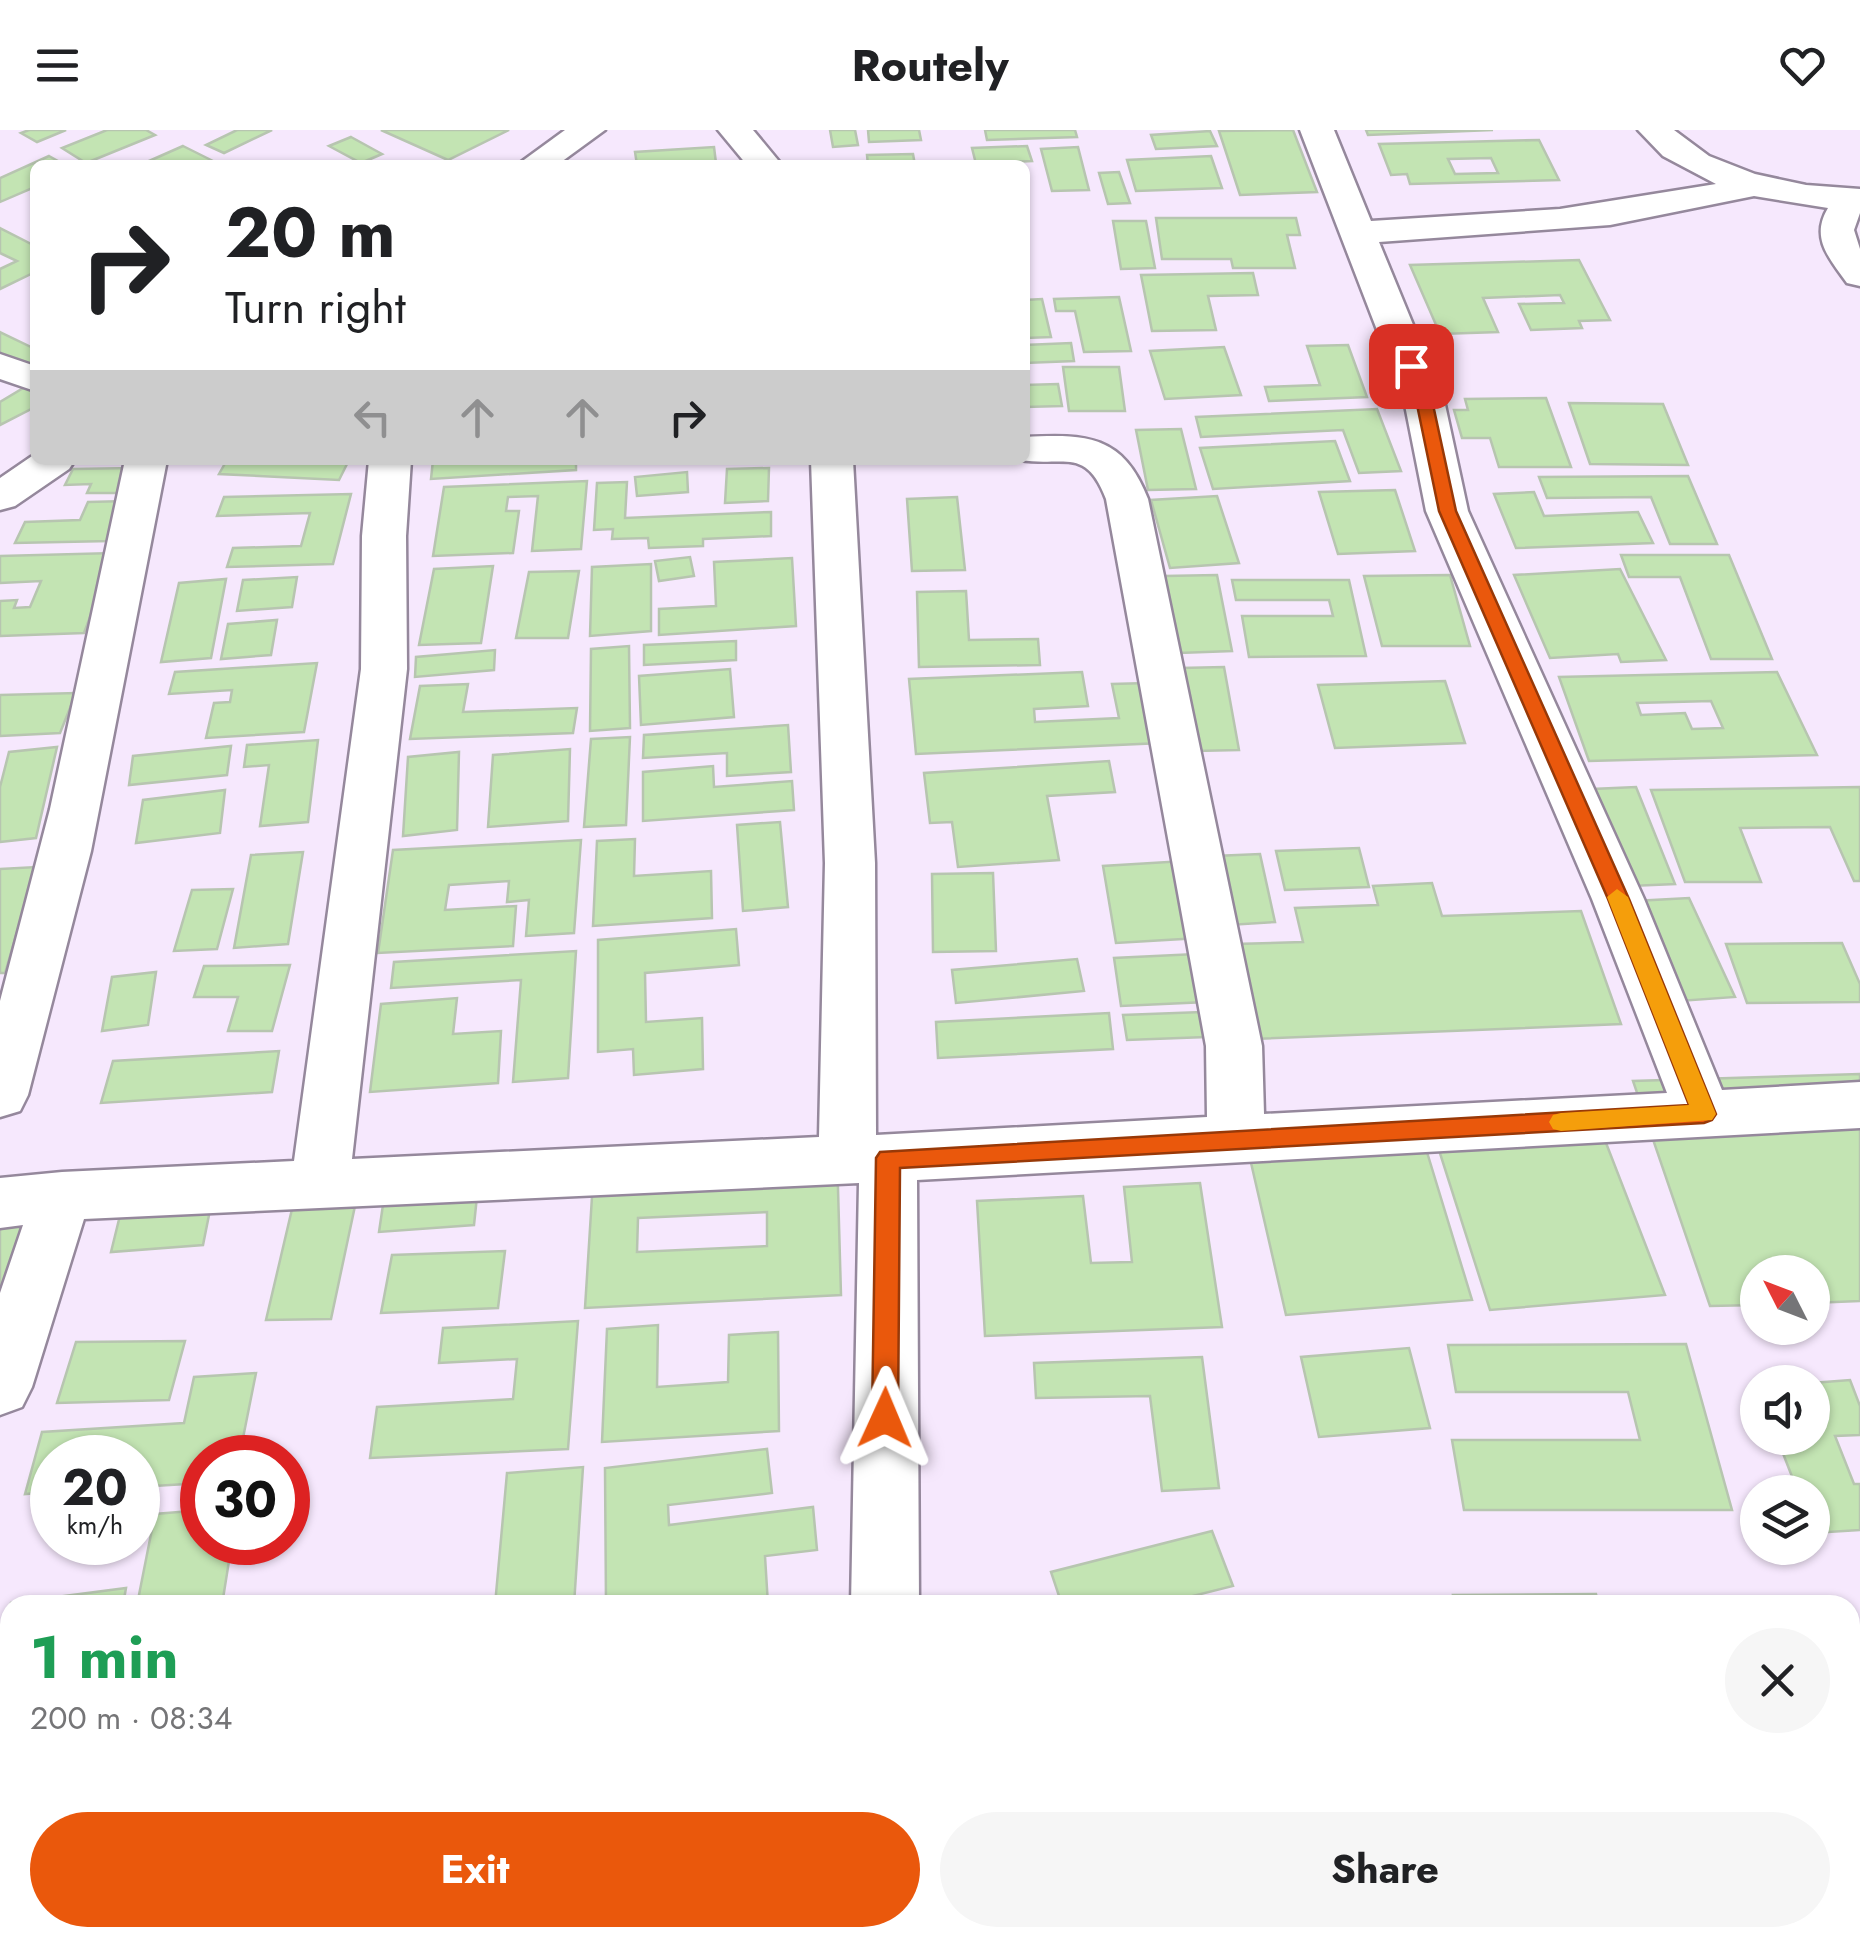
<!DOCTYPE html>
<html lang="en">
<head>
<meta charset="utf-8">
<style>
  body { margin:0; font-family:Jost,sans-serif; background:#f6f6f6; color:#202124; height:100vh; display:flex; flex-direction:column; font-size:38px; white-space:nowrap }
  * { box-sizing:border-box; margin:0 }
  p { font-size:32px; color:#757577 }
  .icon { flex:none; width:55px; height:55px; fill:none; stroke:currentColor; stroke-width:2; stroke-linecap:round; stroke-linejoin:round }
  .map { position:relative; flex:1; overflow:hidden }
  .side { position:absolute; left:0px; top:1465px; width:1860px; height:352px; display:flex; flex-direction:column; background:#fff; border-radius:30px 30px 0 0; box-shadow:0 2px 8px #0004 }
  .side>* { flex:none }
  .banner { position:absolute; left:30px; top:30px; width:1000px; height:305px; border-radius:15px; box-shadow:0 2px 8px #0004; background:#fff; color:#202124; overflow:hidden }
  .needle { width:65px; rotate:312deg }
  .fabs { position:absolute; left:1740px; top:1125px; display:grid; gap:20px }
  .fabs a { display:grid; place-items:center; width:90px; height:90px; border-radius:50%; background:#fff; box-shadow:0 2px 8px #0004; font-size:50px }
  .speed { position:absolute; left:30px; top:1305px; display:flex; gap:20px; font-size:50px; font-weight:700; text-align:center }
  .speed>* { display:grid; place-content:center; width:130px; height:130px; border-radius:50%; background:#fff; box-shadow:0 2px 8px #0004; line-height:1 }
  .speed small { font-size:25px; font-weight:400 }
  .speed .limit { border:15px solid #d22; background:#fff; color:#111 }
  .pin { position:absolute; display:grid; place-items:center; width:85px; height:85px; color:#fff; margin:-42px; border-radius:20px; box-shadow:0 5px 15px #0006 }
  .me { position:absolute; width:110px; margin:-55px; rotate:1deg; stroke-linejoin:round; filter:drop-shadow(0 0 8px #0008) }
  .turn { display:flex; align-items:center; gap:35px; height:210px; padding:0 30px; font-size:45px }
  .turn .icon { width:130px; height:130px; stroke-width:2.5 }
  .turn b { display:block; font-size:70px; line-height:85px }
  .lanes { display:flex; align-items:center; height:95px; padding:0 30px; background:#0003; justify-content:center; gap:50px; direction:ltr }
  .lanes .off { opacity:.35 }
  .round { display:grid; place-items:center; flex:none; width:105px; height:105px; border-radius:52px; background:#f6f6f6 }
  .headline { display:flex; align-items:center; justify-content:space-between; height:170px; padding:0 30px }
  h1 { font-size:60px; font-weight:700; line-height:75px; color:#1e9e55 }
  .action { display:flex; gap:20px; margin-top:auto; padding:20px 30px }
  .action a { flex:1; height:115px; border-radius:60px; background:#ea580c; color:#fff; font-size:40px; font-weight:700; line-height:115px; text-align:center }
  .action a+a { background:#f6f6f6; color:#202124 }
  header { display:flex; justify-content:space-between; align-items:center; height:130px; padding:0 30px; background:#fff; font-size:45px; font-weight:700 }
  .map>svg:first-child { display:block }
</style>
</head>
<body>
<header><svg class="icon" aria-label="menu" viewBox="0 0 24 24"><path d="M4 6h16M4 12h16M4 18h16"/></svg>Routely<svg class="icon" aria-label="heart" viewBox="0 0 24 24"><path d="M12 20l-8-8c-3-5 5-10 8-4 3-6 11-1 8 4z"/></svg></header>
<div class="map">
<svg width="1860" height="1816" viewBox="0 0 1860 1816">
  <rect width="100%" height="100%" fill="#f6e8fd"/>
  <g fill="#c3e4b3" stroke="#b7c5b0" stroke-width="2.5" fill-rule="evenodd">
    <polygon points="29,0 66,0 37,12 21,3"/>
    <polygon points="107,0 146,0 155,5 86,33 62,18"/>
    <polygon points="237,0 272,0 224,23 206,15"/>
    <polygon points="381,0 509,0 448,30"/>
    <polygon points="830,0 855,0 858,15 833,17"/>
    <polygon points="868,0 919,0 921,10 869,12"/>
    <polygon points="985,0 1075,0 1077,7 987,10"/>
    <polygon points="1293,0 1317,62 1240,65 1219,1"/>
    <polygon points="1366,0 1493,0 1368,5"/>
    <polygon points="1210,1 1217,16 1156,19 1151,5"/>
    <polygon points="351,7 382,24 361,33 329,16"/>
    <path d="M 1539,10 L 1559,50 L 1410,54 L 1407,44 L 1391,45 L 1379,14 ZM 1491,28 L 1498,43 L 1455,44 L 1448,29 Z"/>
    <polygon points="183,16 217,33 140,35"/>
    <polygon points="1027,16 1032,31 976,34 972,18"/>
    <polygon points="714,17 716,33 637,35 635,22"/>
    <polygon points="1078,17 1089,60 1052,61 1041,19"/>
    <polygon points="913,24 915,35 868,35 867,25"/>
    <polygon points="49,26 65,35 35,35 35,57 0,72 0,48"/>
    <polygon points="1211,26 1222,58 1136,61 1127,30"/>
    <polygon points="1119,42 1130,73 1108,74 1099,43"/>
    <polygon points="1156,88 1296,88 1300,105 1287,105 1295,138 1233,138 1231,129 1162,129"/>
    <polygon points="1113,91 1146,91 1155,138 1121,139"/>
    <polygon points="0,98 35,116 35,142 0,159 0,139 17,131 0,123"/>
    <polygon points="1579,130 1610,190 1579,191 1582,198 1531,200 1519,174 1564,173 1560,165 1483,168 1498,202 1440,204 1410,135"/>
    <polygon points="1253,143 1258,165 1208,166 1216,200 1152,201 1141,145"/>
    <polygon points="1119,167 1131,221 1084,222 1075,181 1056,181 1054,169"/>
    <polygon points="1042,169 1051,207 1025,208 1025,170"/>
    <polygon points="0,202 35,219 35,243 0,237"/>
    <polygon points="1071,213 1074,231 1025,233 1025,215"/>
    <polygon points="1348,215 1367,267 1269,271 1265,257 1320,255 1307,216"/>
    <polygon points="1224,217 1241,265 1165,269 1150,221"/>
    <polygon points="1063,237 1119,237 1125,281 1069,281"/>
    <polygon points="35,251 35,277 0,295 0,272"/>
    <polygon points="1058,254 1062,276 1025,277 1025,255"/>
    <polygon points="1546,268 1571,337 1499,337 1490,308 1462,308 1454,280 1468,280 1465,269"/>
    <polygon points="1569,273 1663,274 1688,335 1590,334"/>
    <polygon points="1377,279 1401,341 1359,343 1343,300 1201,307 1196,287"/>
    <polygon points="1181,299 1196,359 1148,360 1136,300"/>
    <polygon points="1335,311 1350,351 1213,359 1200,318"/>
    <polygon points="227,330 349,330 339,350 219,344"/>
    <polygon points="433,330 576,330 576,340 431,349"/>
    <polygon points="134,338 124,363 87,363 91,354 65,355 73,339"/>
    <polygon points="769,338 768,371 725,373 727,339"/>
    <polygon points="687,342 688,362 637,366 635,347"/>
    <polygon points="1688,346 1717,414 1670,414 1651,367 1547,368 1539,347"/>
    <polygon points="587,351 581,419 532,421 538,366 508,367 506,381 519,381 513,423 433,426 444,357"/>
    <polygon points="627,352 625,388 771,382 771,406 703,409 703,416 649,418 648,408 612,409 613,399 594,400 597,353"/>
    <polygon points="1395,360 1415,421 1338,424 1319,362"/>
    <polygon points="1534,362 1544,386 1638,382 1653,413 1516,418 1494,364"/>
    <polygon points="351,364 333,434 227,437 233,418 301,416 310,383 217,386 224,367"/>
    <polygon points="1217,366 1239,433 1170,438 1151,370"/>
    <polygon points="957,367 965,440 912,441 907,369"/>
    <polygon points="126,371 110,411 15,413 25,392 80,390 88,372"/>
    <polygon points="114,423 84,503 0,506 0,471 17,470 14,478 30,477 41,451 0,453 0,426"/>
    <polygon points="1621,425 1729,425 1772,529 1711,529 1680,447 1629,447"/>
    <polygon points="690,427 694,446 659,451 655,431"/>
    <polygon points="792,428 796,496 659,505 659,479 716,476 714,432"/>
    <polygon points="651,434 651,501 590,506 592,437"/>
    <polygon points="493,436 481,513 419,515 434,439"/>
    <polygon points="1620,439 1666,530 1621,532 1618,524 1550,528 1514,445"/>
    <polygon points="579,441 568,508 516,508 529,442"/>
    <polygon points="1217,445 1232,521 1179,523 1165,446"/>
    <polygon points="1450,445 1470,516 1382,516 1364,446"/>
    <polygon points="297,447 292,477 237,481 243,450"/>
    <polygon points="226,449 211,528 161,532 179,453"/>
    <polygon points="1232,450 1349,450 1366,526 1249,527 1242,486 1333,486 1329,470 1236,470"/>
    <polygon points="966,461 969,510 1038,509 1040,535 919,537 917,462"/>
    <polygon points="277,490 271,525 221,529 228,494"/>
    <polygon points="736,511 736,530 644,535 644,515"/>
    <polygon points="629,516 630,598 590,601 591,519"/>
    <polygon points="495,520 494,540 415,547 416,527"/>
    <polygon points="317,533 304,602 206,608 214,573 230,572 232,560 169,564 175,542"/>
    <polygon points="1224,537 1239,620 1195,621 1181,538"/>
    <polygon points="730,539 734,587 641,595 639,546"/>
    <polygon points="1082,542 1088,576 1034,579 1035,592 1119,588 1112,554 1148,553 1161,613 916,624 909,549"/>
    <path d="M 1777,542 L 1817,625 L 1589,631 L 1559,547 ZM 1711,571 L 1723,598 L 1692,599 L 1685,583 L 1641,585 L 1637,573 Z"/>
    <polygon points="1445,551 1465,613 1335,618 1318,555"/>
    <polygon points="468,554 463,582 577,578 573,603 410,609 420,556"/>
    <polygon points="76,563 60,603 0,606 0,565"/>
    <polygon points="788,595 791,642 727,646 727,623 643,628 644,605"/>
    <polygon points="630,607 626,695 584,697 591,609"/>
    <polygon points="318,610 308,692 260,696 269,635 244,637 247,615"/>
    <polygon points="231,616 227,645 129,655 133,626"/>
    <polygon points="57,617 36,708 0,712 0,657 9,622"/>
    <polygon points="570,619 568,691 488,697 493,625"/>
    <polygon points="459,622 457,700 403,706 408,627"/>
    <polygon points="1109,631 1115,662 1047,666 1059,730 958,737 952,692 930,693 924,643"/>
    <polygon points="713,636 714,657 792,651 794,680 643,691 643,642"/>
    <polygon points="1636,657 1675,754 1630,756 1593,659"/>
    <polygon points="1860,657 1860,751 1854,751 1830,697 1740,698 1761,752 1685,752 1651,660"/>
    <polygon points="225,660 220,703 136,713 143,670"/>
    <polygon points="780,692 788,777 743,781 737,695"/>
    <polygon points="635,709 634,746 711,741 712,788 593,796 597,711"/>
    <polygon points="581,710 574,803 526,806 529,770 507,772 509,751 449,755 445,780 516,776 513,816 378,823 393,720"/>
    <polygon points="1359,718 1369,757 1285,760 1276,721"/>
    <polygon points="303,722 288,814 234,818 251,725"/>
    <polygon points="1260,724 1275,792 1229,795 1215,726"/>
    <polygon points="1184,731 1199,808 1116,813 1103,736"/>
    <polygon points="36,737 5,843 0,843 0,739"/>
    <polygon points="993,743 996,821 933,822 932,744"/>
    <polygon points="1432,753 1442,786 1581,781 1621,894 1254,909 1235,814 1303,812 1295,778 1378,775 1373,756"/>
    <polygon points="233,759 217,819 174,821 192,760"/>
    <polygon points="1689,768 1735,867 1679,871 1635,771"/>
    <polygon points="736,799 739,835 645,843 646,892 702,888 703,939 634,945 633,919 598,922 598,810"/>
    <polygon points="1842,813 1860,854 1860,872 1747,873 1726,814"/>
    <polygon points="576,821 568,948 513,952 521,850 391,858 394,832"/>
    <polygon points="1196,824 1206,872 1121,876 1114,828"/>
    <polygon points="1077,829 1084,861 956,873 952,840"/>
    <polygon points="290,835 272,901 228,901 238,867 194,867 204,836"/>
    <polygon points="156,842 148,895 102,901 112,847"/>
    <polygon points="457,868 453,904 501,901 498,953 370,962 381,874"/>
    <polygon points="1202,882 1206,907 1127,910 1123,885"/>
    <polygon points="1109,883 1113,919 938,928 936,892"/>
    <polygon points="279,921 272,962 101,973 113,931"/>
    <polygon points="1860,944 1860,1171 1812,1173 1812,1142 1758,1142 1758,1175 1710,1176 1633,951"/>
    <polygon points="1594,982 1665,1165 1490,1180 1431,995"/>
    <polygon points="1416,986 1472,1170 1286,1185 1243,998"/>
    <path d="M 837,1023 L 841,1165 L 585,1178 L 594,1035 ZM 767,1082 L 767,1116 L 637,1122 L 638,1088 Z"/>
    <polygon points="481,1028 474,1095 379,1102 389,1034"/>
    <polygon points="362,1043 331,1189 266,1190 300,1045"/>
    <polygon points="1200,1053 1222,1197 985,1206 977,1071 1083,1066 1091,1133 1132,1132 1124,1057"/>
    <polygon points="215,1055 203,1115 111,1122 126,1061"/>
    <polygon points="38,1076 0,1209 0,1078"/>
    <polygon points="505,1121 498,1178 381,1183 392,1125"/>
    <polygon points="578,1191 568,1319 370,1328 377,1277 513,1269 517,1229 439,1233 443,1198"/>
    <polygon points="658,1195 657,1257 728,1252 729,1205 778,1202 779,1301 602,1312 607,1199"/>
    <polygon points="185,1211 169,1270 57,1273 76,1212"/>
    <polygon points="1686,1214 1732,1380 1464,1380 1452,1310 1640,1310 1628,1262 1456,1262 1448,1215"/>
    <polygon points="1409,1218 1430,1298 1319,1307 1301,1227"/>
    <polygon points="1202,1227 1219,1358 1162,1361 1150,1266 1036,1268 1034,1233"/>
    <polygon points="256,1243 239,1328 202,1328 202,1353 138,1357 138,1328 52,1328 52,1362 25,1364 42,1302 184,1293 194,1247"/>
    <polygon points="1850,1250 1860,1276 1860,1305 1835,1306 1854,1354 1860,1354 1860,1400 1813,1403 1812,1362 1798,1362 1777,1308 1812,1308 1812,1253"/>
    <polygon points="767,1319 772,1363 668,1375 669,1395 813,1377 817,1420 765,1426 768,1475 606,1475 605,1338"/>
    <polygon points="583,1337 574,1475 495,1475 507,1343"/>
    <polygon points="202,1380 202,1412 232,1412 222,1475 137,1475 155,1384"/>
    <polygon points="1212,1401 1233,1456 1157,1475 1062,1475 1051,1442"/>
    <polygon points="126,1458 123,1475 10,1475 11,1473"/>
    <polygon points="1596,1464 1599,1475 1455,1475 1453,1465"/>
    <polygon points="10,1477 10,1575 0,1577 0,1532"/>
    <polygon points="10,1598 10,1790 0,1792 0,1599"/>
    <polygon points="1860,1656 1860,1816 1811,1816 1809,1808 1850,1808 1850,1657"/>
    <polygon points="492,1808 566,1808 566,1816 491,1816"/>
    <polygon points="587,1808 722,1808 649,1816 587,1816"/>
    <polygon points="964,1808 1021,1808 1021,1814 1105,1811 1105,1816 964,1816"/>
    <polygon points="1514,1808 1713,1808 1715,1812 1516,1816"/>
  </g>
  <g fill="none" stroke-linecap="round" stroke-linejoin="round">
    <defs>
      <g id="street">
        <polygon points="565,0 605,0 557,35 517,35"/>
        <polygon points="718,0 753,0 782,35 747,35"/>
        <path d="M 1300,0 L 1334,0 L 1371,91 L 1560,79 L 1716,54 L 1663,26 L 1638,0 L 1674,0 L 1709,26 L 1755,44 L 1806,55 L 1860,59 L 1860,83 L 1854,100 L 1860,119 L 1860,156 L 1847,153 C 1829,128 1810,108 1828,78 L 1754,66 L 1610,95 L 1379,112 L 1444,270 L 1468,381 L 1644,769 L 1722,960 L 1860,952 L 1860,998 L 917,1050 L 919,1475 L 851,1475 L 859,1053 L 84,1089 L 32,1257 L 22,1277 L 0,1285 L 0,1163 L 23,1095 L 0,1098 L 0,1048 L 62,1042 L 294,1031 L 361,539 L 362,406 L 369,330 L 411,330 L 406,406 L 407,539 L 352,1029 L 819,1007 L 825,733 L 811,330 L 853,330 L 875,733 L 876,1005 L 1207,987 L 1206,916 L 1106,369 C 1086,316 1064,337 1020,330 L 1025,330 L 1025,307 C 1087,304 1123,305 1148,369 L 1262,916 L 1264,984 L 1667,963 L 1592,769 L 1426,381 L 1404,270 Z"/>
        <polygon points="0,224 35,236 35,261 0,249"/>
        <polygon points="35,324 35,330 75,330 69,339 15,376 0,380 0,348"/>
        <polygon points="125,330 167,330 91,721 28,965 20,981 0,987 0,871 50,679"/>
        <rect x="856" y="1808" width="76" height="8"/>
      </g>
    </defs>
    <use href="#street" stroke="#95889c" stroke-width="5"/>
    <use href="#street" fill="#fff" fill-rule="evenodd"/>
  </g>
  <polygon fill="#ea580c" stroke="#983908" stroke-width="2.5" points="1411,231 1419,236 1432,270 1456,381 1629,769 1716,984 1712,990 1704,993 900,1038 898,1288 894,1297 885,1300 876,1297 872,1288 876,1028 880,1022 1689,975 1608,769 1439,381 1416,270 1403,236"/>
  <polygon fill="#f59e0b" points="1617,759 1628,767 1716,984 1712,990 1561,1001 1553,999 1549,992 1553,985 1561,983 1689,975 1607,767"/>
</svg>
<div class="fabs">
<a><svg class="needle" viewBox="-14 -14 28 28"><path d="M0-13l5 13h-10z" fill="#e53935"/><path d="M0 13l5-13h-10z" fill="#757577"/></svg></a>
<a><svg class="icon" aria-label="sound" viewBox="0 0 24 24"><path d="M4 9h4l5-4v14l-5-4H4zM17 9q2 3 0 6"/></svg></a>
<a><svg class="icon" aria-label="layers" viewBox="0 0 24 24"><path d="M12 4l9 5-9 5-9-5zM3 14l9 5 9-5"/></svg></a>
</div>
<div class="speed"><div>20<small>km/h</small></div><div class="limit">30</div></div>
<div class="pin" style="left:1411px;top:236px;background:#d93025"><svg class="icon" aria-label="arrive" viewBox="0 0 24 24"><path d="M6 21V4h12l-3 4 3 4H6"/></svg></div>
<svg class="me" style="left:885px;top:1288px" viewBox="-20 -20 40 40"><path d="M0-17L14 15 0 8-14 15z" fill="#ea580c" stroke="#fff" stroke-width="4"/></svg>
<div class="banner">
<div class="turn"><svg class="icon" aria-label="right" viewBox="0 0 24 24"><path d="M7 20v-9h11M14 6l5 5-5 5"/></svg><div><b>20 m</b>Turn right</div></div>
<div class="lanes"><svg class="icon off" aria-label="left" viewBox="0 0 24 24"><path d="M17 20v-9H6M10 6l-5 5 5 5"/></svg><svg class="icon off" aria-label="ahead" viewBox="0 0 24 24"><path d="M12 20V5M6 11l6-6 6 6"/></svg><svg class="icon off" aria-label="ahead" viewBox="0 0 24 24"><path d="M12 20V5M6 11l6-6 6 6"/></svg><svg class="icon" aria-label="right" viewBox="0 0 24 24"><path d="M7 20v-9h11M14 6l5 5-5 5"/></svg></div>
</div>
<section class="side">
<div class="headline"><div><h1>1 min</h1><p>200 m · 08:34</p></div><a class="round"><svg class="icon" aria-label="close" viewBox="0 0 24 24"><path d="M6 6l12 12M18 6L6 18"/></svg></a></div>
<div class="action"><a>Exit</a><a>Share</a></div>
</section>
</div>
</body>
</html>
